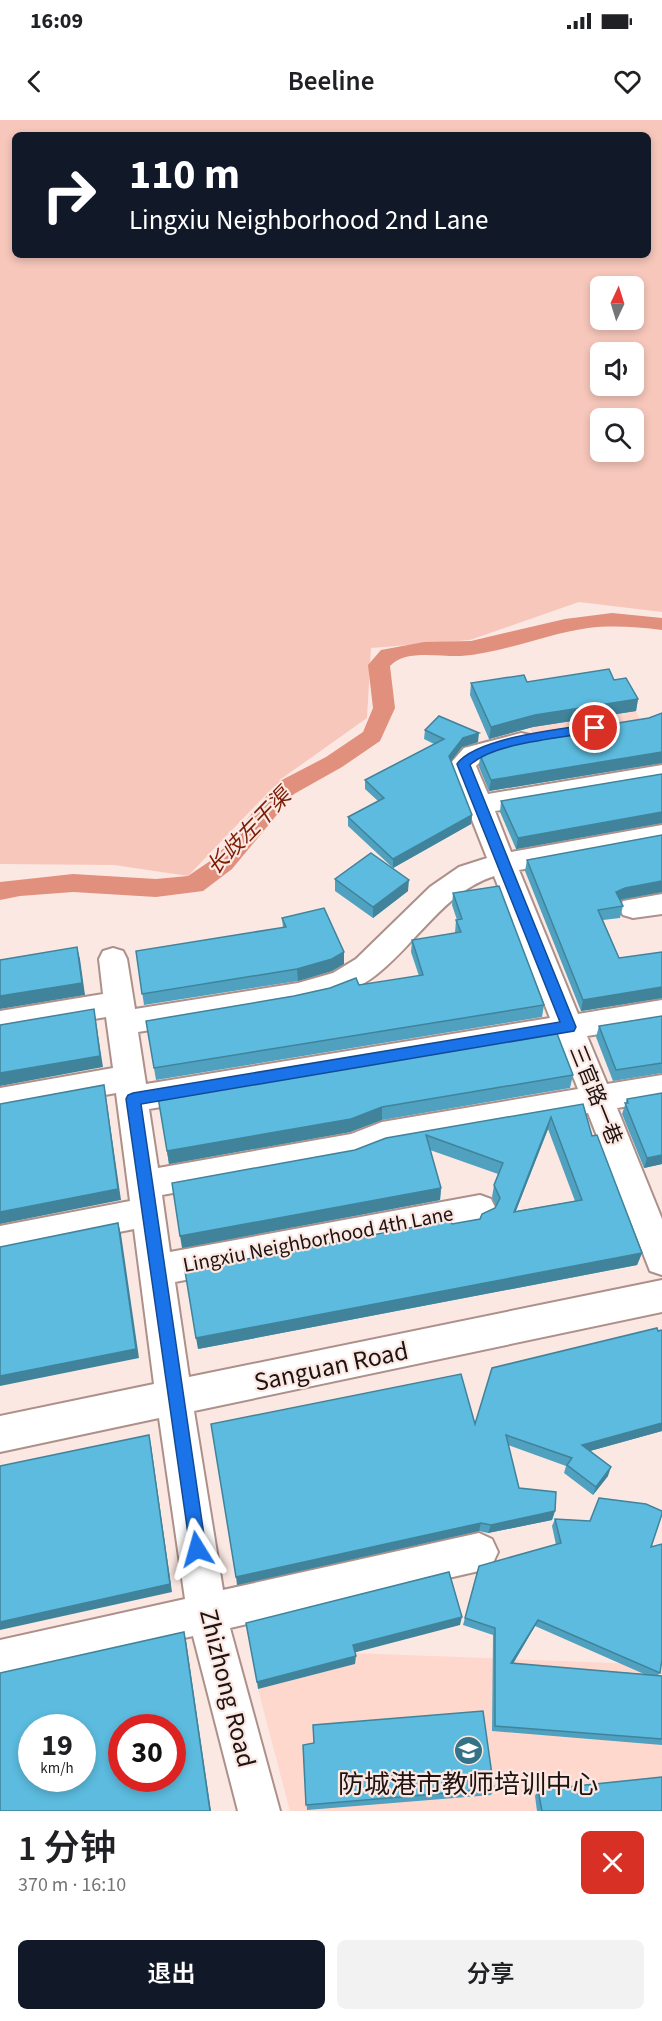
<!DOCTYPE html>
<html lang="zh">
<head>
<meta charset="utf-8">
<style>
  body { margin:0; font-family:"Source Sans 3","Noto Sans SC",sans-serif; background:#f2f2f2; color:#202124; height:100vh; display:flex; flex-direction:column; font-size:22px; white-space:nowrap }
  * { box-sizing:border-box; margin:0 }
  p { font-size:20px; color:#757577 }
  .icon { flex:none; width:33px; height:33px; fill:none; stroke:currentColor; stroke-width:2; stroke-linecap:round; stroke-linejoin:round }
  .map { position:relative; height:1691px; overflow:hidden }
  .side { display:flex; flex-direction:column; background:#fff; flex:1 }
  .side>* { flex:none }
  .guide { position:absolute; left:12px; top:12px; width:639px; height:126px; border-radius:9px; box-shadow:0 3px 9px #0003; background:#111827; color:#fff; overflow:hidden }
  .needle { width:39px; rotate:4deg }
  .fabs { position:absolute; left:590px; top:156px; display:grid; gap:12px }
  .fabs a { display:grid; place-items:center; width:54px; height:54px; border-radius:9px; background:#fff; box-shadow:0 3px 9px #0003; font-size:30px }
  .speed { position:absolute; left:18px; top:1594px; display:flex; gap:12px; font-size:30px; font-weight:700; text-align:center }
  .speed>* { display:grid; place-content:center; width:78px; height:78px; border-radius:50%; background:#fff; box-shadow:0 3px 9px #0003; line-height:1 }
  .speed small { font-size:15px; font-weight:400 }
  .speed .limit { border:9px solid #d22; background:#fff; color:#111 }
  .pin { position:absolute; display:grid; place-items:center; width:51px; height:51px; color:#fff; margin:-26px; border:3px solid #fff; border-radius:50%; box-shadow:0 2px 6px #0007 }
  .me { position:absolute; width:66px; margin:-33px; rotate:352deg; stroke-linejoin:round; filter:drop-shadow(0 0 4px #0008) }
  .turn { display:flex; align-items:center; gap:21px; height:126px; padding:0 18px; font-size:27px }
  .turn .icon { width:78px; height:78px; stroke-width:2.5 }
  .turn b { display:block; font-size:42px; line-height:51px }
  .round { display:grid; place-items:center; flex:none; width:63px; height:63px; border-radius:9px; background:#f2f2f2 }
  .summary { display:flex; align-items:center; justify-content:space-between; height:102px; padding:0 18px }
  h1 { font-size:36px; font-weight:600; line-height:45px }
  .primary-button { display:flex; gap:12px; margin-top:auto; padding:12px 18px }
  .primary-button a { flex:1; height:69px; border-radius:9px; background:#111827; color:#fff; font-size:24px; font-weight:600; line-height:69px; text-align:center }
  .primary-button a+a { background:#f2f2f2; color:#202124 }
  .status { display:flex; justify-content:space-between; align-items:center; height:42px; padding:0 30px; background:#fff; direction:ltr }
  .status svg { height:16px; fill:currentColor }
  header { display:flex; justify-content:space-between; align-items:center; height:78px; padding:0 18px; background:#fff; font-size:27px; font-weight:600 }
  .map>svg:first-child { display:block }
</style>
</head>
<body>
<div class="status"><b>16:09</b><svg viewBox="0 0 49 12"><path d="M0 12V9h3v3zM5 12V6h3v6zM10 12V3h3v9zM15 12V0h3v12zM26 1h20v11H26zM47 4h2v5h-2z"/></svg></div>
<header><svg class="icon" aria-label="back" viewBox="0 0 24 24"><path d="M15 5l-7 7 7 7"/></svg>Beeline<svg class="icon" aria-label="heart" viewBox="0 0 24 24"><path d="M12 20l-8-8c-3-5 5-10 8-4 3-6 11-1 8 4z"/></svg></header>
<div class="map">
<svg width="662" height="1691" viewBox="0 0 662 1691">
  <rect width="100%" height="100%" fill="#fbe8e3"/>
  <g fill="#fed7cd">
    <polygon points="511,569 624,570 645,608 538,625"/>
    <polygon points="353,1533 662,1545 662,1691 290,1691 258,1569 355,1544"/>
  </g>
  <path fill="#f7c7bb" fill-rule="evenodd" d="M 0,0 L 662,0 L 662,492 L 579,482 L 470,520 L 371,528 L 367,598 L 281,659 L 188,756 L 114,745 L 0,744 ZM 15,15 L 648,15 L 648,135 L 15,135 ZM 600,166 L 633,166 L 633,200 L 600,200 ZM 600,232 L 633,232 L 633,266 L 600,266 ZM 600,298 L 633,298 L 633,332 L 600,332 Z"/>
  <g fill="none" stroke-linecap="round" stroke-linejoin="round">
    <path fill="#e0907c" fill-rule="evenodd" d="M 612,493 L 662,498 L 662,510 C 637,507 613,505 588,508 C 545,514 504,533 461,536 C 440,537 405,529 390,546 L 395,588 L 380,621 L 342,647 L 294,674 L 232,749 L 203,771 L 156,777 L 73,772 L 20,776 L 0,780 L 0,762 L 73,754 L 156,759 L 188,756 L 216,737 L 278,662 L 326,637 L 363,612 L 373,588 L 368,545 L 381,530 L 424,522 L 471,521 L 565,499 Z"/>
    <defs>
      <g id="minor">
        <path d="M 521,613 L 530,615 L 533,621 L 530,627 L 482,640 L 476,646 L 488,674 L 662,645 L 662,663 L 495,691 L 511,732 L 662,705 L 662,723 L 519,750 L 578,894 L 662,880 L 662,904 L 587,916 L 607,964 L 662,955 L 662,981 L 617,988 L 662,1099 L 662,1155 L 650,1151 L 588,993 L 385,1028 L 354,1040 L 162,1075 L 170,1132 L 480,1075 L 491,1079 L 496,1089 L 491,1099 L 480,1103 L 175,1162 L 189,1257 L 662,1160 L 662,1192 L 194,1291 L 223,1470 L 479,1413 L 492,1419 L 498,1432 L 492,1445 L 479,1451 L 230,1508 L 280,1691 L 238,1691 L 193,1516 L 0,1560 L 0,1520 L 185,1479 L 159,1298 L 0,1332 L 0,1296 L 154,1264 L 134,1109 L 0,1136 L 0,1106 L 130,1081 L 116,973 L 0,994 L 0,968 L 113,948 L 106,897 L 0,915 L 0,891 L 103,874 L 99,839 L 103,831 L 113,828 L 123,831 L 127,839 L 135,889 L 298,863 L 333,853 L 356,839 L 430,767 L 459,747 L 487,738 L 450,644 L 464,628 ZM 494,756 L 550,898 L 146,964 L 138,912 C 173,906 207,901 242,895 C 284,888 342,882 376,855 C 417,823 443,773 494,756 ZM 559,921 L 578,969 L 382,1002 L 351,1014 L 158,1048 L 149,989 Z"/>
        <polygon points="662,774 662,794 633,798 623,795 619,788 623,781"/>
      </g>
    </defs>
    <use href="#minor" stroke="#ad9089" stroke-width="4"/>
    <use href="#minor" fill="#fff" fill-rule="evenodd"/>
  </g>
  <g fill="#4fa1bf" fill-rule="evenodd">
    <polygon points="614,560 638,579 636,591 533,607 489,619 470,575 471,563"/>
    <polygon points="662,593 662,643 489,671 479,647 480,635 649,598"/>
    <polygon points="425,610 478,622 462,627 451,641 472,695 471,704 393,748 348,706 348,697 378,681 365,669 365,660 434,624 424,619"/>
    <polygon points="662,654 662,703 516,729 500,692 501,681"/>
    <polygon points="662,715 662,772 620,780 623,786 620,798 603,800 619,838 662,832 662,878 581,891 525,751 527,740"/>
    <polygon points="335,759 408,771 373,798 335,771"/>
    <polygon points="453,773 544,885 542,897 156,960 146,901 419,856 411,832 412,820 455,813 456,800 457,800 452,785"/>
    <polygon points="282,798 344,832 344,844 332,851 298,861 144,885 136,831 283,808"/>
    <polygon points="662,896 662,953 613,961 596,917 599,906"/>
    <polygon points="573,955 570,968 382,1000 350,1012 169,1044 158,977"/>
    <polygon points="627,979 662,1044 644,1048 622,994"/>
    <path d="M 583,984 L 592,1016 L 642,1133 L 637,1145 L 198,1229 L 452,1104 L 480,1099 L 495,1088 L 496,1086 L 492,1077 L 494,1065 L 498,1054 L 430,1030 L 441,1068 L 440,1080 L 182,1128 L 355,1030 ZM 548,1009 L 575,1081 L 516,1091 Z"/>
    <polygon points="662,1210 662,1311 590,1331 608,1356 593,1375 564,1353 566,1346 508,1325 519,1368 555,1391 552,1400 488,1413 479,1411 237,1465 475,1304 658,1211"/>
    <path d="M 599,1378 L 651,1427 L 660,1553 L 658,1555 L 662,1556 L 662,1625 L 492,1611 L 493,1515 L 463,1505 L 479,1446 L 556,1425 L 552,1406 L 555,1399 L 590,1401 ZM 535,1506 L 644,1554 L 513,1544 Z"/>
    <polygon points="314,1623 494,1669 491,1675 307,1690 303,1625"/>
    <polygon points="538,1670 662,1691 537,1691 535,1676"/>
  </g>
  <g fill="#40839b">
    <polygon points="638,579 636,591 533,607 489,619 491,607 535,595"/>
    <polygon points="479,613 478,622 462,627 448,645 449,636 463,618"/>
    <polygon points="662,632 662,643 489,671 491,660"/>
    <polygon points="662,692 662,703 516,729 518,718"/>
    <polygon points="472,695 471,704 393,748 393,739"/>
    <polygon points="409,760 408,771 373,798 373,787"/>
    <polygon points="662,761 662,772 623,779 614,783 616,772 625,768"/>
    <polygon points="77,827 80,839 85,875 0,889 0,876"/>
    <polygon points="344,832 344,844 332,851 298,861 297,849"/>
    <polygon points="662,867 662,878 581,891 583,880"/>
    <polygon points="94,889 103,947 0,966 0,953"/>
    <polygon points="104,965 106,977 121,1080 0,1104 0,1092"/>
    <polygon points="382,987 382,1000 350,1012 169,1044 167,1031"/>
    <polygon points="551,997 548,1009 511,1103 514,1092"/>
    <polygon points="662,1035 662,1044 644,1048 647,1038"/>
    <polygon points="441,1068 440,1080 182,1128 180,1116"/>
    <polygon points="118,1103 121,1114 139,1238 0,1266 0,1256"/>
    <polygon points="642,1133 637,1145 198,1229 196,1218"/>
    <polygon points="662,1303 662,1311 579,1334 582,1325"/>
    <polygon points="149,1315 151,1325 172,1472 0,1510 0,1502"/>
    <polygon points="611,1347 608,1356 593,1375 596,1367"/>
    <polygon points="555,1391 552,1400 488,1413 491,1405"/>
    <polygon points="481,1403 479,1411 237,1465 236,1457"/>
    <polygon points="462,1497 460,1505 353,1533 353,1525"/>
    <polygon points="538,1500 535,1506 509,1550 511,1543"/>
    <polygon points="184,1512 186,1520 211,1691 210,1691"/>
    <polygon points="356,1536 355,1544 258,1569 257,1562"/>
  </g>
  <g fill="#5cbbde" stroke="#40839b" stroke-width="1.5" fill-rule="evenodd">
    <polygon points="609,549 614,560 626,558 638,579 535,595 491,607 471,563 524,555 527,562"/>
    <polygon points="662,593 662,632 491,660 480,635 484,631 536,616 649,598"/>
    <polygon points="439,596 479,613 463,618 449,636 472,695 393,739 348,697 384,678 365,660 444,619 425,610"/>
    <polygon points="662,654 662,692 518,718 501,681"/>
    <polygon points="662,715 662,761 625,768 616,772 623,786 598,790 619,838 662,832 662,867 583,880 527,740"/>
    <polygon points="371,733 409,760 373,787 335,759"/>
    <polygon points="499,766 544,885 154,948 146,901 294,876 330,868 356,858 359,865 423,855 412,820 461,812 456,800 462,799 453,773"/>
    <polygon points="324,788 344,832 332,839 297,849 142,874 136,831 286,807 282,798"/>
    <polygon points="77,827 82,863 0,876 0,840"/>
    <polygon points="94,889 100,936 0,953 0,905"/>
    <polygon points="662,896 662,943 616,950 599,906"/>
    <polygon points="556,911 573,955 382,987 351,999 167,1031 158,977"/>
    <polygon points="104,965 118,1069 0,1092 0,984"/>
    <polygon points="662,973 662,1035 647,1038 625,983 628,983 627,979"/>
    <path d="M 583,984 L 592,1016 L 597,1015 L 642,1133 L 196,1218 L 185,1151 L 450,1100 L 452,1104 L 480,1099 L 482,1094 L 495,1088 L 500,1078 L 494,1065 L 503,1043 L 426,1015 L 441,1068 L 180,1116 L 172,1063 L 355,1030 L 386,1018 ZM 551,997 L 582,1080 L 514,1092 Z"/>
    <polygon points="118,1103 136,1229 0,1256 0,1127"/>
    <polygon points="657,1208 658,1211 662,1210 662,1303 582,1325 611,1347 596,1367 567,1345 572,1338 506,1315 519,1368 556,1372 555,1391 491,1405 481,1403 236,1457 211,1304 461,1254 475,1304 492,1248"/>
    <polygon points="149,1315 170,1464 0,1502 0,1346"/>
    <polygon points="599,1378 646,1384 662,1391 662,1394 651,1427 662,1424 662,1539 660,1553 538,1500 511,1543 662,1556 662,1619 495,1606 495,1508 465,1498 479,1446 561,1423 555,1399 590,1401"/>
    <polygon points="449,1452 462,1497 353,1525 356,1536 257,1562 246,1503"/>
    <path d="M 184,1512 L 210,1691 L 0,1691 L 0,1553 ZM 32,1608 L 82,1608 L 82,1659 L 32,1659 ZM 122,1608 L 172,1608 L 172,1659 L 122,1659 Z"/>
    <polygon points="483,1591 494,1669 306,1685 303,1625 314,1623 313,1605"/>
    <polygon points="662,1657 662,1691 542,1691 538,1670"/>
  </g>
  <path fill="#1a73e8" stroke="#114b97" stroke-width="1.5" d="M 595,604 L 600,605 L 600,610 C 566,619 495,621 470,645 L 576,907 L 574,911 L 141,984 L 206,1429 L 204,1435 L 197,1438 L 191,1435 L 126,979 L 128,975 L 133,973 L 560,902 L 457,644 C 475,618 564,608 595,604 Z"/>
  <defs>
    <symbol id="university-disc" viewBox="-11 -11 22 22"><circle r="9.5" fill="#347288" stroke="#fbe8e3"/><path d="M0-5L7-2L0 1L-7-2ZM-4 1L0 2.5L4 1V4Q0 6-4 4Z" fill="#fff"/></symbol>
  </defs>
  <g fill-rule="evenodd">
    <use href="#university-disc" x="452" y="1614" width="33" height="33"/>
  </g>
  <g text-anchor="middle" stroke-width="4.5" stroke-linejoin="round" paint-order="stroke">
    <g font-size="21" fill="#1e1311" stroke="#fbe8e3">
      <text transform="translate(596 975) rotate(68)" y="7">三官路一巷</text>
      <text transform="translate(318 1119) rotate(-11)" y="7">Lingxiu Neighborhood 4th Lane</text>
    </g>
    <g font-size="22" font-style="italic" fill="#7b1d04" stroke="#fbe8e3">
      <text transform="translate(248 711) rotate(-46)" y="8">长歧左干渠</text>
    </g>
    <g font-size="26" fill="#1e1311" stroke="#fbe8e3">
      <text transform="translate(331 1246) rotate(-12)" y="9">Sanguan Road</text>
      <text transform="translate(228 1568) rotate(76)" y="9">Zhizhong Road</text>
    </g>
    <g font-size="26" fill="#1e1311" stroke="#fbe8e3">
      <text x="468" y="1673">防城港市教师培训中心</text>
    </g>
  </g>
</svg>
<div class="fabs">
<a><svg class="needle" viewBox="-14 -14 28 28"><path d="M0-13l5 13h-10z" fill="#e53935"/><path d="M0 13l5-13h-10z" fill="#757577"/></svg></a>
<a><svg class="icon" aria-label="sound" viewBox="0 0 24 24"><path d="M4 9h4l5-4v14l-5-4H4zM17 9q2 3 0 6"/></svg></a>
<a><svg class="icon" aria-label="search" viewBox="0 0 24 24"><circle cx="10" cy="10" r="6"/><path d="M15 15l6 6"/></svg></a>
</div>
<div class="speed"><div>19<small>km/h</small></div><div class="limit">30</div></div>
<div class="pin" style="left:595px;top:608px;background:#d93025"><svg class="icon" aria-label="arrive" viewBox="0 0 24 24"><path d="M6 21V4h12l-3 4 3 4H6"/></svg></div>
<svg class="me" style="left:197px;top:1429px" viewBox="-20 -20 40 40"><path d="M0-17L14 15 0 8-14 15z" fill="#1a73e8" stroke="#fff" stroke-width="4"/></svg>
<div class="guide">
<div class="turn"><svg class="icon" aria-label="right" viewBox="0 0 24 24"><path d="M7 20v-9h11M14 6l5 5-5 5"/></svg><div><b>110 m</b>Lingxiu Neighborhood 2nd Lane</div></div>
</div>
</div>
<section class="side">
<div class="summary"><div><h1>1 分钟</h1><p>370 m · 16:10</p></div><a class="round" style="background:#d93025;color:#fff"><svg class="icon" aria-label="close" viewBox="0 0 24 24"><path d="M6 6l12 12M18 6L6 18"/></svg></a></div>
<div class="primary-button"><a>退出</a><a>分享</a></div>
</section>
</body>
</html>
